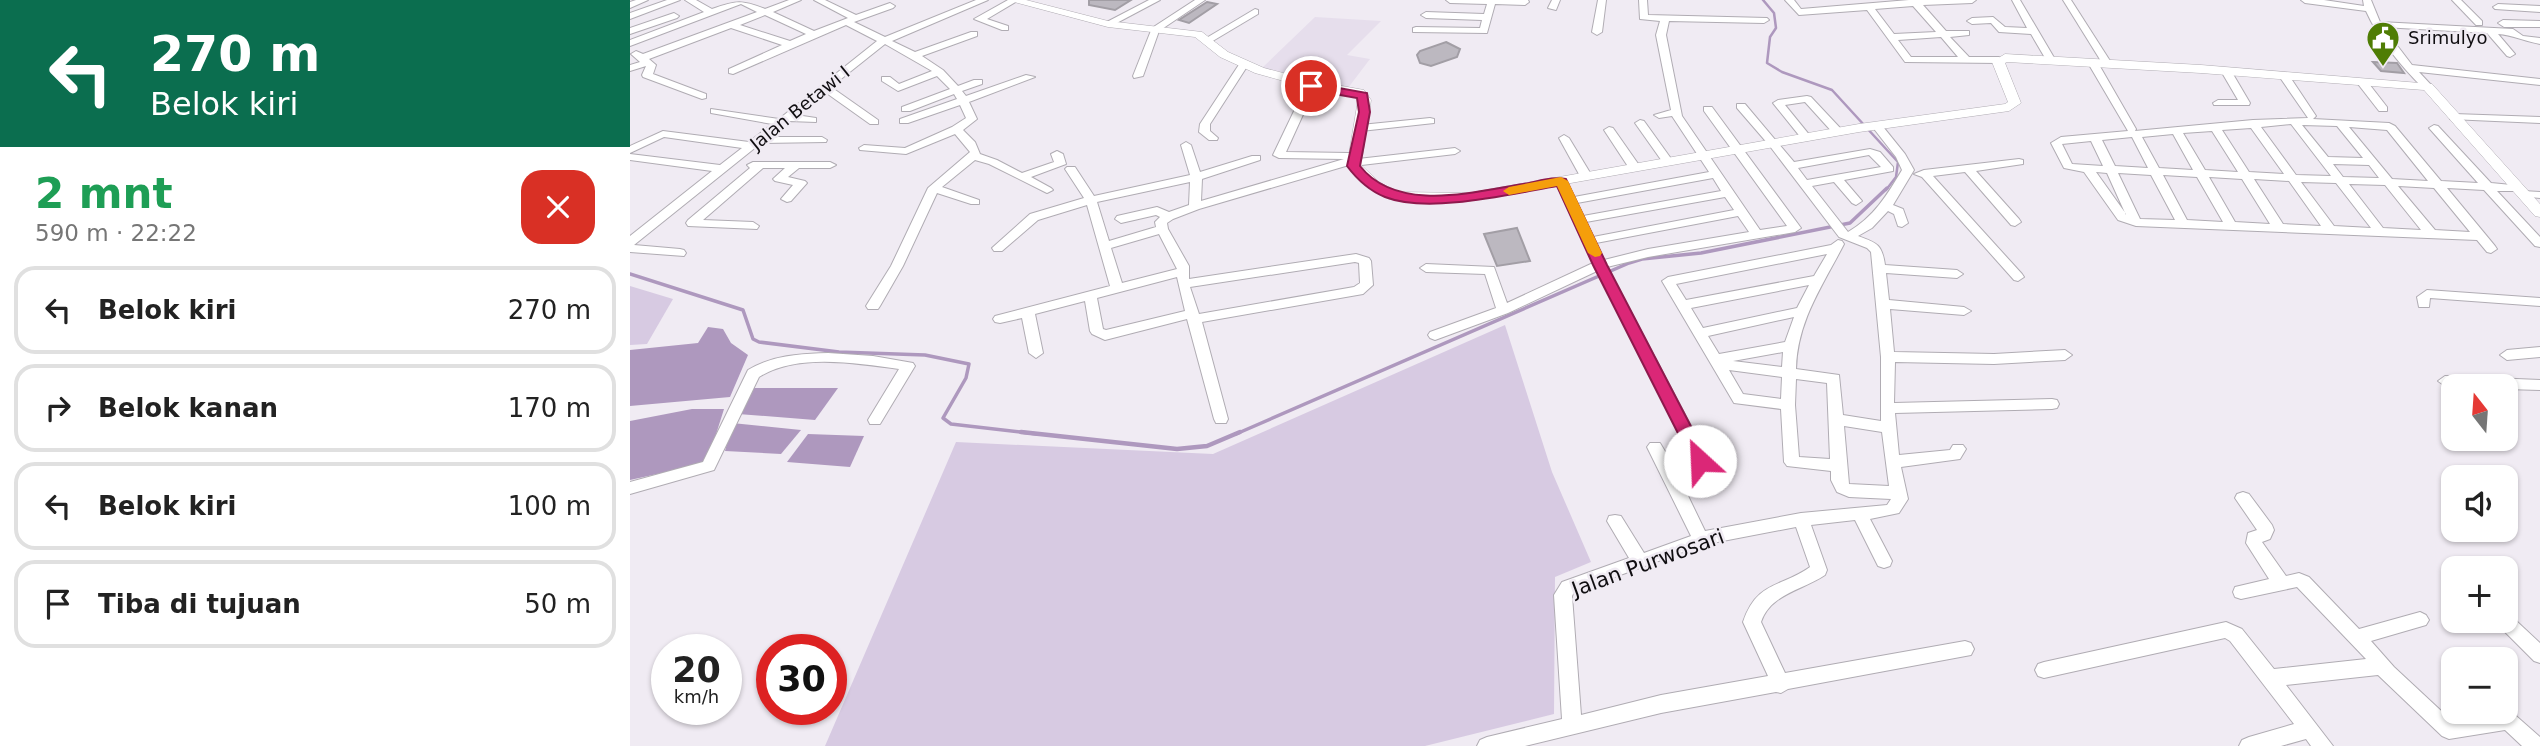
<!DOCTYPE html>
<html lang="id">
<head>
<meta charset="utf-8">
<style>
  body { margin:0; font-family:"DejaVu Sans",sans-serif; background:#f2f2f2; color:#222; height:100vh; display:flex; flex-direction:column; font-size:26px; white-space:nowrap }
  * { box-sizing:border-box; margin:0 }
  p { font-size:23px; color:#767676 }
  .icon { flex:none; width:38px; height:38px; fill:none; stroke:currentColor; stroke-width:2; stroke-linecap:round; stroke-linejoin:round }
  .map { position:relative; flex:1; overflow:hidden }
  .side { display:flex; flex-direction:column; background:#fff; width:630px }
  .side>* { flex:none }
  .banner { background:#0b6e4f; color:#fff; overflow:hidden }
  .needle { width:46px; rotate:343deg }
  .controls { position:absolute; left:1811px; top:374px; display:grid; gap:14px }
  .controls a { display:grid; place-items:center; width:77px; height:77px; border-radius:14px; background:#fff; box-shadow:0 2px 5px #0004; font-size:35px }
  .speed { position:absolute; left:21px; top:634px; display:flex; gap:14px; font-size:35px; font-weight:700; text-align:center }
  .speed>* { display:grid; place-content:center; width:91px; height:91px; border-radius:50%; background:#fff; box-shadow:0 2px 5px #0004; line-height:1 }
  .speed small { font-size:18px; font-weight:400 }
  .speed .limit { border:10px solid #d22; background:#fff; color:#111 }
  .pin { position:absolute; display:grid; place-items:center; width:60px; height:60px; color:#fff; margin:-30px; border:4px solid #fff; border-radius:50%; box-shadow:0 2px 7px #0007 }
  .me { position:absolute; width:77px; margin:-38px; rotate:335deg; stroke-linejoin:round; filter:drop-shadow(0 0 5px #0008) }
  .turn { display:flex; align-items:center; gap:24px; height:147px; padding:0 35px; font-size:32px }
  .turn .icon { width:91px; height:91px; stroke-width:2.5 }
  .turn b { display:block; font-size:49px; line-height:60px }
  .round { display:grid; place-items:center; flex:none; width:74px; height:74px; border-radius:21px; background:#f2f2f2 }
  .summary { display:flex; align-items:center; justify-content:space-between; height:119px; padding:0 35px }
  h1 { font-size:42px; font-weight:800; line-height:52px; color:#1e9e55 }
  ul { padding:0; list-style:none }
  li { display:flex; align-items:center; gap:21px; height:88px; margin:0 14px 10px; padding:0 21px; border:4px solid #e0e0e0; border-radius:21px }
  li div { flex:1 }
  li b { display:block; font-size:26px }
  li em { font-style:normal }
  main { display:flex; flex:1; min-height:0 }
  .map>svg:first-child { display:block }
</style>
</head>
<body>
<main>
<section class="side">
<div class="banner">
<div class="turn"><svg class="icon" aria-label="left" viewBox="0 0 24 24"><path d="M17 20v-9H6M10 6l-5 5 5 5"/></svg><div><b>270 m</b>Belok kiri</div></div>
</div>
<div class="summary"><div><h1>2 mnt</h1><p>590 m · 22:22</p></div><a class="round" style="background:#d93025;color:#fff"><svg class="icon" aria-label="close" viewBox="0 0 24 24"><path d="M6 6l12 12M18 6L6 18"/></svg></a></div>
<ul>
<li><svg class="icon" aria-label="left" viewBox="0 0 24 24"><path d="M17 20v-9H6M10 6l-5 5 5 5"/></svg><div><b>Belok kiri</b></div><em>270 m</em></li>
<li><svg class="icon" aria-label="right" viewBox="0 0 24 24"><path d="M7 20v-9h11M14 6l5 5-5 5"/></svg><div><b>Belok kanan</b></div><em>170 m</em></li>
<li><svg class="icon" aria-label="left" viewBox="0 0 24 24"><path d="M17 20v-9H6M10 6l-5 5 5 5"/></svg><div><b>Belok kiri</b></div><em>100 m</em></li>
<li><svg class="icon" aria-label="arrive" viewBox="0 0 24 24"><path d="M6 21V4h12l-3 4 3 4H6"/></svg><div><b>Tiba di tujuan</b></div><em>50 m</em></li>
</ul>
</section>
<div class="map">
<svg width="1910" height="746" viewBox="0 0 1910 746">
  <rect width="100%" height="100%" fill="#f0ebf3"/>
  <polygon fill="#e6deec" points="685,17 751,21 717,55 740,59 718,88 632,68"/>
  <g fill="#d7cae2">
    <polygon points="0,286 43,299 17,344 0,345"/>
    <polygon points="875,325 922,472 961,562 925,577 924,714 795,746 195,746 326,442 583,454"/>
  </g>
  <g fill="#ae98be">
    <polygon points="78,327 93,329 101,343 118,355 100,397 0,406 0,350 68,343"/>
    <polygon points="119,388 208,388 185,420 108,414"/>
    <polygon points="62,409 94,409 77,463 0,480 0,421"/>
    <polygon points="102,423 171,430 151,454 95,451"/>
    <polygon points="178,434 234,436 220,467 157,462"/>
  </g>
  <g fill="none" stroke-linecap="round" stroke-linejoin="round">
    <polyline stroke="#ae98be" stroke-width="2.5" points="1133,0 1144,13 1146,28 1140,37 1137,63 1152,72 1202,90 1268,162 1266,177 1256,190"/>
    <g stroke="#ae98be" stroke-width="3.5">
      <polyline points="0,274 113,310 123,339 129,342 209,352 295,355 339,364 336,378 313,418 321,424 407,434"/>
      <polyline points="606,434 999,263 1012,259 1071,253 1220,223 1257,188"/>
    </g>
    <polyline stroke="#ae98be" stroke-width="4.5" points="391,432 547,449 577,446 610,432"/>
  </g>
  <g fill="#bcb8c0" stroke="#a29ea5" stroke-width="2">
    <polygon points="459,0 501,0 485,10 459,5"/>
    <polygon points="577,2 587,4 559,23 549,20"/>
    <polygon points="816,42 830,49 827,57 801,66 790,63 787,55 790,51"/>
    <polygon points="1743,62 1767,63 1774,73 1751,71"/>
    <polygon points="887,228 900,261 867,266 854,234"/>
  </g>
  <g fill="none" stroke-linecap="round" stroke-linejoin="round">
    <defs>
      <g id="minor">
        <polygon points="6,0 18,0 0,8 0,2"/>
        <polygon points="37,0 50,0 0,19 0,13"/>
        <path d="M 55,0 L 66,0 L 82,9 C 107,0 112,0 135,9 L 159,0 L 171,0 L 143,12 L 184,31 L 218,18 L 184,0 L 195,0 L 226,15 L 260,3 L 265,6 L 263,8 L 224,22 L 255,37 L 346,0 L 358,0 L 262,41 L 285,52 L 341,32 L 347,32 L 347,36 L 292,56 L 313,70 L 328,86 L 344,80 L 352,80 L 352,84 L 332,91 L 336,96 L 396,75 L 405,77 L 339,102 L 347,119 L 333,130 L 345,142 L 350,154 L 367,160 L 392,173 L 424,162 L 421,154 L 427,151 L 433,154 L 436,164 L 401,177 L 421,188 L 423,190 L 417,193 L 359,164 L 345,160 L 312,187 L 349,200 L 349,204 L 341,204 L 307,193 L 273,266 L 250,306 L 248,309 L 238,309 L 236,306 L 261,266 L 298,188 L 340,152 L 325,134 L 276,154 L 230,150 L 229,148 L 234,145 L 275,148 L 322,127 L 336,118 L 330,105 L 278,123 L 270,123 L 270,119 L 327,99 L 324,94 L 280,111 L 272,111 L 272,107 L 320,89 L 307,76 L 268,91 L 252,81 L 252,77 L 260,77 L 269,84 L 302,71 L 255,44 L 201,87 L 248,120 L 248,124 L 240,124 L 195,92 L 166,115 L 186,118 L 186,122 L 159,121 L 139,137 L 192,137 L 197,140 L 196,142 L 131,143 L 4,245 L 50,249 L 54,250 L 56,253 L 54,256 L 0,252 L 0,236 L 82,171 L 0,160 L 0,154 L 90,165 L 112,148 L 34,137 L 0,153 L 0,146 L 33,131 L 119,142 L 142,124 L 81,113 L 81,109 L 149,119 L 247,41 L 216,25 L 103,74 L 99,73 L 99,69 L 152,45 L 101,28 L 19,59 L 26,65 L 23,74 L 76,94 L 76,98 L 72,99 L 13,77 L 12,75 L 16,66 L 0,71 L 0,65 L 10,62 L 1,54 L 6,51 L 13,54 L 127,12 L 111,4 L 0,46 L 0,40 L 74,12 ZM 135,15 L 176,34 L 160,41 L 110,25 Z"/>
        <polygon points="378,0 389,0 357,19 378,26 378,30 372,30 344,19"/>
        <polygon points="519,0 530,0 481,26 473,24"/>
        <polygon points="565,0 575,0 529,31 513,76 504,78 503,76 522,28"/>
        <polygon points="816,0 898,0 899,2 895,5 865,4 857,33 783,32 783,28 786,27 850,28 852,20 796,18 791,15 796,12 854,14 857,4 820,3"/>
        <polygon points="922,0 930,0 926,10 918,8"/>
        <polygon points="968,0 976,0 972,32 967,35 962,32"/>
        <path d="M 1009,0 L 1017,0 L 1018,15 L 1137,18 L 1139,20 L 1134,23 L 1039,21 L 1036,35 L 1052,116 L 1130,230 L 1157,226 L 1074,111 L 1074,107 L 1082,107 L 1171,228 L 1165,232 L 1018,257 L 977,267 L 1079,460 L 1076,464 L 1047,473 L 1075,531 L 1171,513 L 1257,505 L 1261,499 L 1219,497 L 1207,492 L 1201,480 L 1201,471 L 1157,466 L 1154,462 L 1151,409 L 1104,403 L 1032,281 L 1038,277 L 1201,245 L 1208,240 L 1212,241 L 1214,244 C 1193,285 1167,321 1166,369 L 1209,375 L 1213,415 L 1251,421 L 1251,357 L 1241,252 L 1237,248 L 1209,237 L 1139,145 L 1107,108 L 1107,104 L 1115,104 L 1164,162 L 1240,149 L 1250,152 L 1263,167 L 1263,171 L 1214,180 L 1232,201 L 1226,205 L 1222,203 L 1204,182 L 1182,186 L 1218,232 C 1244,217 1257,195 1272,170 L 1266,157 L 1241,125 L 1242,123 L 1250,123 L 1275,154 L 1284,170 L 1263,205 L 1273,209 L 1278,223 L 1272,227 L 1268,226 L 1264,214 L 1258,211 L 1242,228 L 1228,236 C 1247,243 1252,244 1255,265 L 1327,270 L 1333,274 L 1327,278 L 1256,273 L 1259,300 L 1334,307 L 1341,311 L 1334,315 L 1260,309 L 1264,352 L 1364,354 L 1435,350 L 1442,355 L 1435,360 L 1364,364 L 1265,362 L 1264,403 L 1422,399 L 1427,400 L 1429,404 L 1427,408 L 1422,409 L 1265,413 L 1269,455 L 1320,450 L 1323,445 L 1333,445 L 1336,449 L 1330,459 L 1271,467 L 1278,499 L 1269,513 L 1240,519 L 1262,561 L 1260,566 L 1254,568 L 1248,566 L 1225,520 L 1181,525 L 1197,570 L 1195,575 C 1173,590 1140,594 1131,622 L 1155,673 L 1335,641 L 1341,643 L 1344,649 L 1341,655 L 1158,689 L 1151,693 L 1146,692 L 1031,713 L 895,746 L 847,746 L 850,740 L 857,737 L 932,719 L 924,595 L 932,582 L 999,558 L 977,521 L 979,516 L 985,515 L 991,516 L 1014,553 L 1061,536 L 1017,447 L 1020,443 L 1030,443 L 1042,463 L 1062,457 L 967,271 L 878,313 L 805,340 L 800,338 L 798,335 L 800,332 L 866,308 L 855,274 L 796,272 L 790,268 L 796,264 L 864,267 L 877,303 L 963,263 L 925,181 L 927,179 L 935,179 L 944,197 L 1079,172 L 1042,116 L 1029,118 L 1024,115 L 1041,110 L 1026,35 L 1030,21 L 1010,19 ZM 1239,155 L 1251,167 L 1177,180 L 1168,168 ZM 1083,178 L 1091,191 L 953,216 L 947,203 ZM 1095,197 L 1104,210 L 963,237 L 956,222 ZM 1108,216 L 1119,232 L 1018,249 L 974,260 L 966,243 ZM 1197,254 L 1184,276 L 1056,300 L 1046,284 ZM 1179,285 L 1167,308 L 1073,328 L 1061,308 ZM 1164,317 L 1155,342 L 1089,354 L 1078,336 ZM 1153,352 L 1152,367 L 1103,361 ZM 1099,370 L 1152,377 L 1151,399 L 1113,394 ZM 1166,379 L 1197,383 L 1200,459 L 1169,457 L 1165,405 ZM 1214,426 L 1252,432 L 1259,486 L 1219,484 ZM 1166,527 L 1180,567 C 1150,588 1127,581 1113,622 L 1138,676 L 1031,695 L 951,715 L 942,596 L 944,592 L 1072,545 Z"/>
        <path d="M 1155,0 L 1164,0 L 1171,9 L 1279,0 L 1346,0 L 1342,3 L 1293,5 L 1316,31 L 1339,31 L 1339,35 L 1320,37 L 1339,57 L 1369,57 L 1374,60 L 1369,63 L 1275,62 L 1237,10 L 1169,15 ZM 1283,6 L 1306,32 L 1264,34 L 1245,9 ZM 1311,37 L 1328,57 L 1281,57 L 1268,40 Z"/>
        <polygon points="1382,0 1390,0 1426,61 1424,63 1418,63 1401,34 1369,32 1361,23 1342,24 1337,21 1342,18 1363,17 1375,27 1397,28"/>
        <polygon points="1433,0 1441,0 1482,64 1480,66 1474,66"/>
        <path d="M 1671,0 L 1694,0 L 1734,6 L 1733,0 L 1741,0 L 1750,22 L 1883,29 L 1893,36 L 1910,38 L 1910,44 C 1894,41 1882,35 1868,34 L 1885,54 L 1880,57 L 1877,56 L 1857,33 L 1753,27 L 1782,65 L 1910,79 L 1910,85 L 1789,72 L 1803,87 L 1794,89 C 1771,66 1749,40 1736,11 L 1675,3 Z"/>
        <polygon points="1822,0 1831,0 1852,21 1852,25 1846,25"/>
        <polygon points="1868,4 1910,6 1910,12 1865,9 1863,7"/>
        <polygon points="625,9 628,10 628,14 581,42 573,40"/>
        <polygon points="44,13 49,16 47,18 0,34 0,28"/>
        <polygon points="1873,20 1910,21 1910,27 1874,27 1868,23"/>
        <path d="M 1460,61 L 1468,63 L 1506,129 L 1505,131 L 1623,120 L 1678,118 L 1649,76 L 1654,73 L 1658,74 L 1686,116 L 1683,119 L 1759,123 L 1765,126 L 1811,181 L 1848,183 L 1799,128 L 1804,125 L 1808,126 L 1861,183 L 1892,186 L 1894,188 L 1888,191 L 1867,191 L 1910,237 L 1910,247 L 1905,246 L 1854,190 L 1817,188 L 1865,246 L 1867,249 L 1861,253 L 1857,252 L 1847,240 L 1506,226 L 1488,220 L 1454,172 L 1434,168 L 1421,143 L 1431,137 L 1498,131 L 1458,63 ZM 1661,124 L 1701,176 L 1666,175 L 1631,127 ZM 1672,125 L 1707,126 L 1733,158 L 1698,157 ZM 1719,127 L 1757,130 L 1798,181 L 1762,179 ZM 1621,128 L 1654,174 L 1619,172 L 1592,130 ZM 1582,131 L 1608,172 L 1575,170 L 1553,133 ZM 1543,134 L 1563,170 L 1529,168 L 1512,137 ZM 1502,137 L 1518,168 L 1485,166 L 1472,140 ZM 1461,141 L 1473,166 L 1442,164 L 1432,144 ZM 1703,164 L 1739,165 L 1749,178 L 1713,177 ZM 1466,172 L 1477,173 L 1496,215 L 1496,214 ZM 1488,173 L 1521,175 L 1545,220 L 1510,219 ZM 1533,175 L 1567,177 L 1593,222 L 1557,220 ZM 1579,177 L 1612,179 L 1640,224 L 1605,222 ZM 1624,179 L 1659,181 L 1691,226 L 1653,224 ZM 1671,182 L 1706,183 L 1741,228 L 1704,226 ZM 1719,184 L 1755,185 L 1791,230 L 1753,228 ZM 1768,186 L 1804,188 L 1840,232 L 1805,230 Z"/>
        <polygon points="610,63 618,65 580,124 580,131 588,138 587,140 579,140 569,132 570,124"/>
        <polygon points="1592,69 1600,69 1620,103 1619,105 1584,105 1583,103 1588,100 1608,100 1591,71"/>
        <polygon points="1732,79 1736,80 1757,107 1757,111 1749,111 1728,84 1727,82"/>
        <path d="M 681,83 L 686,86 L 656,152 L 719,153 L 728,159 L 825,148 L 830,151 L 825,154 L 723,166 L 719,165 L 569,209 L 543,219 L 537,223 L 538,229 L 559,266 L 559,279 L 726,254 L 739,258 L 741,261 L 743,285 L 733,294 L 572,322 L 598,419 L 596,423 L 586,423 L 584,419 L 557,319 L 475,340 L 462,334 L 460,331 L 455,301 L 405,314 L 413,353 L 406,358 L 399,353 L 392,318 L 370,323 L 365,322 L 363,319 L 365,316 L 480,286 L 457,205 L 408,220 L 372,251 L 364,251 L 362,248 L 400,214 L 454,198 L 435,169 L 437,167 L 445,167 L 464,196 L 560,175 L 551,145 L 556,142 L 561,145 L 570,172 L 622,156 L 630,156 L 630,160 L 572,179 L 571,201 L 714,159 L 649,158 L 643,155 L 676,86 ZM 560,182 L 559,205 L 539,212 L 527,207 L 487,216 L 485,219 L 491,223 L 526,215 L 530,217 L 525,222 L 526,227 L 479,241 L 467,202 ZM 529,234 L 547,269 L 492,283 L 481,248 ZM 725,262 L 729,263 L 730,283 L 724,287 L 569,314 L 560,287 ZM 547,277 L 555,311 L 476,330 L 473,329 L 467,298 Z"/>
        <polygon points="1177,96 1181,97 1212,130 1212,134 1204,134 1175,102 1155,105 1181,137 1176,140 1172,139 1143,103 1148,100"/>
        <polygon points="1824,114 1910,117 1910,123 1820,119 1820,115"/>
        <polygon points="800,118 804,119 804,123 731,131 726,128 731,125"/>
        <polygon points="1010,120 1014,121 1042,160 1042,164 1034,164 1005,123"/>
        <polygon points="979,127 983,128 1011,168 1009,170 1001,170 999,168 974,130"/>
        <polygon points="934,135 939,138 962,176 960,178 956,179 950,176 929,138"/>
        <polygon points="1389,159 1393,160 1393,164 1346,171 1389,219 1391,222 1385,226 1381,225 1335,172 1303,176 1392,274 1394,277 1388,281 1384,280 1292,177 1284,174 1294,170"/>
        <polygon points="123,162 200,162 206,165 200,168 169,168 158,177 175,181 177,183 161,201 157,202 151,199 163,185 145,181 143,179 155,168 133,168 73,220 123,222 129,226 127,229 58,226 56,223 58,220 120,168 117,165"/>
        <polygon points="1893,191 1910,192 1910,198 1889,196 1889,192"/>
        <polygon points="1797,290 1910,298 1910,306 1800,298 1799,307 1789,307 1787,297"/>
        <polygon points="1910,347 1910,357 1877,360 1870,355 1877,350"/>
        <path d="M 198,353 L 243,356 L 283,363 L 285,366 L 250,424 L 240,424 L 238,420 L 269,369 C 225,363 167,353 129,377 L 84,470 L 0,494 L 0,482 L 73,462 L 118,370 C 143,355 169,354 198,353 Z"/>
        <polygon points="1815,376 1910,380 1910,390 1876,389 1876,387 1815,386 1808,381"/>
        <polygon points="1613,492 1619,494 1642,525 1644,530 1640,539 1632,542 1656,576 1669,573 1679,577 1729,629 1790,612 1796,615 1799,620 1796,625 1741,641 1764,667 1822,721 1878,712 1885,715 1910,737 1910,746 1892,746 1875,730 1819,739 1812,736 1748,675 1656,685 1703,746 1681,746 1676,739 1651,746 1609,746 1612,740 1619,737 1664,724 1600,641 1595,638 1414,678 1408,676 1405,670 1408,664 1414,662 1596,622 1612,629 1644,669 1736,659 1667,587 1611,599 1605,597 1603,592 1605,587 1639,579 1616,543 1618,533 1627,530 1605,498 1607,494"/>
        <polygon points="1876,614 1881,616 1910,643 1910,663 1904,661 1869,626 1866,621 1876,621"/>
      </g>
      <polygon id="tertiary" points="377,0 396,0 478,21 572,32 598,52 634,68 679,80 734,90 741,100 731,165 749,182 767,192 839,193 1229,124 1375,104 1378,102 1362,62 1375,54 1571,65 1802,84 1910,204 1910,217 1905,216 1794,90 1571,73 1377,62 1375,63 1391,103 1379,111 1229,132 839,201 787,202 759,199 739,188 717,166 728,100 725,96 679,88 625,73 590,57 565,37 478,27"/>
    </defs>
    <use href="#minor" stroke="#b0acb3" stroke-width="2"/>
    <use href="#tertiary" stroke="#b0acb3" stroke-width="1"/>
    <use href="#minor" fill="#fff" fill-rule="evenodd"/>
    <use href="#tertiary" fill="#fff" fill-rule="evenodd"/>
  </g>
  <path fill="#db2777" stroke="#8e194d" stroke-width="2" d="M 681,83 L 737,93 L 740,112 L 730,166 C 767,213 843,192 893,184 C 907,182 923,176 936,179 L 977,265 L 1079,461 L 1076,466 L 1064,466 L 1062,461 L 963,265 L 927,186 C 881,194 798,214 755,197 C 740,191 726,178 717,166 L 729,112 L 727,98 L 677,89 L 676,86 Z"/>
  <polygon fill="#f59e0b" points="931,177 938,181 972,253 970,256 965,257 958,253 927,186 879,195 873,191 879,187"/>
  <defs>
    <symbol id="civic-pin" viewBox="-11 -11 22 30"><path d="M0 17L-7.5 6A9.5 9.5 0 1 1 7.5 6Z" fill="#4f7d04" stroke="#f0ebf3"/><path d="M-.6-6.5H3V-4.5H.6V-3L4-1V1h2V6H-6V1h2V-1L-.6-3ZM-1.2 2.5V6h2.4V2.5Z" fill="#fff"/></symbol>
  </defs>
  <g fill-rule="evenodd">
    <use href="#civic-pin" x="1734" y="19" width="38" height="52"/>
  </g>
  <g text-anchor="middle" stroke-width="5" stroke-linejoin="round" paint-order="stroke">
    <g font-size="18" fill="#100e11" stroke="#f0ebf3" text-anchor="start">
      <text x="1778" y="44">Srimulyo</text>
    </g>
    <g font-size="18" fill="#100e11" stroke="#f0ebf3">
      <text transform="translate(170 108) rotate(-39)" y="6">Jalan Betawi I</text>
    </g>
    <g font-size="21" fill="#100e11" stroke="#f0ebf3">
      <text transform="translate(1018 563) rotate(-20)" y="7">Jalan Purwosari</text>
    </g>
  </g>
</svg>
<div class="controls">
<a><svg class="needle" viewBox="-14 -14 28 28"><path d="M0-13l5 13h-10z" fill="#e53935"/><path d="M0 13l5-13h-10z" fill="#767676"/></svg></a>
<a><svg class="icon" aria-label="sound" viewBox="0 0 24 24"><path d="M4 9h4l5-4v14l-5-4H4zM17 9q2 3 0 6"/></svg></a>
<a>+</a>
<a>−</a>
</div>
<div class="speed"><div>20<small>km/h</small></div><div class="limit">30</div></div>
<div class="pin" style="left:681px;top:86px;background:#d93025"><svg class="icon" aria-label="arrive" viewBox="0 0 24 24"><path d="M6 21V4h12l-3 4 3 4H6"/></svg></div>
<svg class="me" style="left:1070px;top:461px" viewBox="-20 -20 40 40"><circle r="19" fill="#fff"/><path d="M0-13L10 11 0 6-10 11z" fill="#db2777"/></svg>
</div>
</main>
</body>
</html>
